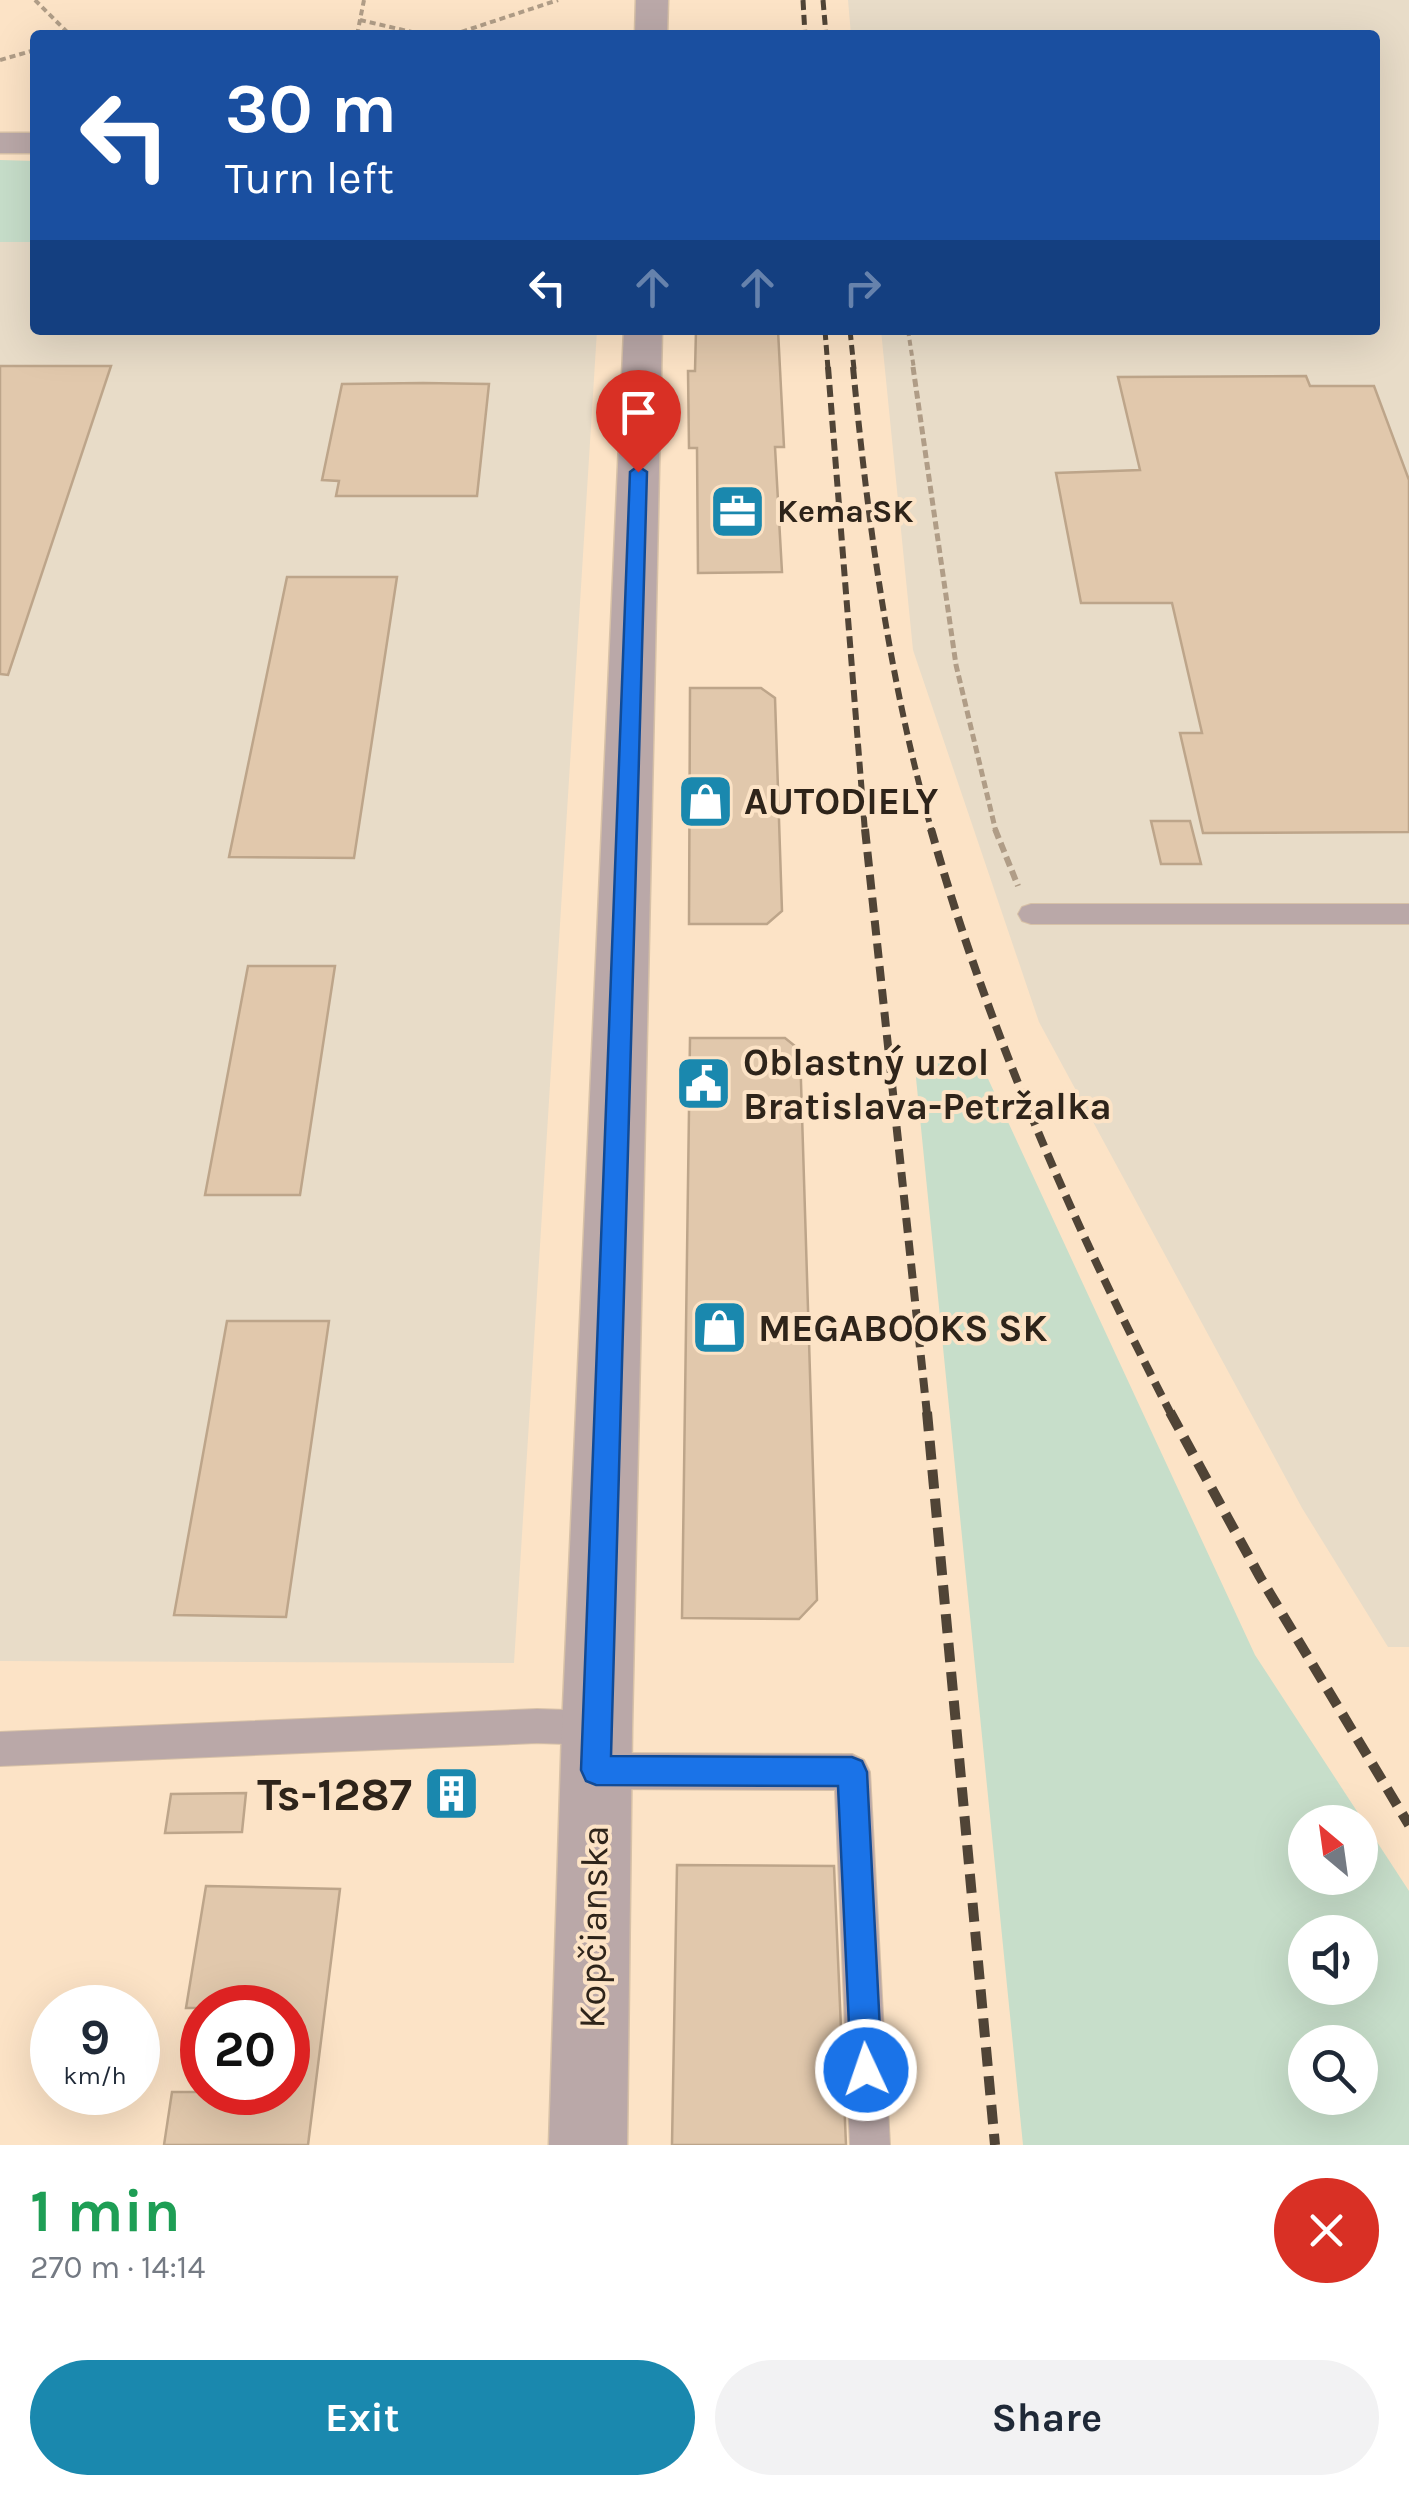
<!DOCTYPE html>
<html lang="en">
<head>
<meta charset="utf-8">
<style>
  body { margin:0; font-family:Karla,sans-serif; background:#f2f2f3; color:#1f2937; height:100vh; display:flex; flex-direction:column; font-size:38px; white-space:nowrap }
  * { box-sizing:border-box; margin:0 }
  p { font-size:32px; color:#747a83 }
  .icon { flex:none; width:55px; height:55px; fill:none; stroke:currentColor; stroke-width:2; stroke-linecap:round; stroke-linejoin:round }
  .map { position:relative; height:2145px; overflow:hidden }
  .side { display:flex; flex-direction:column; background:#fff; flex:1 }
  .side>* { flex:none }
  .banner { position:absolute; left:30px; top:30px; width:1350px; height:305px; border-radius:10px; box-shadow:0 10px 40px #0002; background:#1a4fa0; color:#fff; overflow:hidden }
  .needle { width:65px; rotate:331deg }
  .controls { position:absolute; left:1288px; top:1805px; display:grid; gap:20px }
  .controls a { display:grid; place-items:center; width:90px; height:90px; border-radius:50%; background:#fff; box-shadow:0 10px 40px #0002; font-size:50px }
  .speed { position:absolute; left:30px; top:1985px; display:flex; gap:20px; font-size:50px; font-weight:700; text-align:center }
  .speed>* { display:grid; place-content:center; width:130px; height:130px; border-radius:50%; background:#fff; box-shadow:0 10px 40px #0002; line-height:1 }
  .speed small { font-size:25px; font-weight:400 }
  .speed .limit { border:15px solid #d22; background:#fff; color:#111 }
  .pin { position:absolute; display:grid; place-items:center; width:85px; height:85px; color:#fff; margin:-102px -42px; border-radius:50% 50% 50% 0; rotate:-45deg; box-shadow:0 0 10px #0007 }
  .pin .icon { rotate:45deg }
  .me { position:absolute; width:110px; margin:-55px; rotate:357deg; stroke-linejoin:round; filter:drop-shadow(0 0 8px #0008) }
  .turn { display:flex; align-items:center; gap:35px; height:210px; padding:0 30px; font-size:45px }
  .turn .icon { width:130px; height:130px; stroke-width:2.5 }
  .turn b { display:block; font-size:70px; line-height:85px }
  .lanes { display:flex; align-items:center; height:95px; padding:0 30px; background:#0003; justify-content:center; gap:50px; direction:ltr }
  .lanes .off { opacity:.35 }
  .round { display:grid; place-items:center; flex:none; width:105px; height:105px; border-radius:52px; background:#f2f2f3 }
  .overview { display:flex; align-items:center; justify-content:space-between; height:170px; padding:0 30px }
  h1 { font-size:60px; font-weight:700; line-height:75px; color:#1e9e55 }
  .primary-button { display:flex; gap:20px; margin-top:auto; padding:20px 30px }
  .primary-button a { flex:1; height:115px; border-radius:60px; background:#1a88ae; color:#fff; font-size:40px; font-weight:700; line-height:115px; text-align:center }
  .primary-button a+a { background:#f2f2f3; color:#1f2937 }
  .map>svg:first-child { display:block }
</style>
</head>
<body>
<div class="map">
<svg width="1409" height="2145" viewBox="0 0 1409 2145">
  <rect width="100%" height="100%" fill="#fce3c6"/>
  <g fill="#e8dcc8">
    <polygon points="848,0 1409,0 1409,1647 1388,1647 1302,1508 1039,1022 913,650 881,330 1375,330 1375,35 851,35"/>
    <polygon points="0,242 35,242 35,330 597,330 514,1663 0,1661"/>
  </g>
  <g fill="#c7deca" fill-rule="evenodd">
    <polygon points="0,160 35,161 35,242 0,242"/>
    <path d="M 914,1058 L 983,1068 L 1255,1655 L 1409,1891 L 1409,2145 L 1023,2145 ZM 1305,1822 L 1360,1822 L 1360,1878 L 1305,1878 ZM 1305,1932 L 1360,1932 L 1360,1988 L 1305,1988 ZM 1305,2042 L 1360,2042 L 1360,2098 L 1305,2098 Z"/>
  </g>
  <g fill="#e1c8ac" stroke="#bda58a" stroke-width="2.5">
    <polygon points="696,330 778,330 784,447 775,447 782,572 698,573 697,448 689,448 688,371 695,371"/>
    <polygon points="0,366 111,366 8,675 0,674"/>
    <polygon points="1306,376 1310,386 1374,386 1409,480 1409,832 1203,833 1180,733 1202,733 1172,603 1081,603 1056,473 1140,470 1118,377"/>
    <polygon points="423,383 489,384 477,496 336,496 339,481 322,480 342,384"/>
    <polygon points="287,577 397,577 354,858 229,857"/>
    <polygon points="690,688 761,688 775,698 782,911 767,924 689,924"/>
    <polygon points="1151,821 1190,821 1201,864 1161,864"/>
    <polygon points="248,966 335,966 300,1195 205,1195"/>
    <polygon points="690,1038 785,1038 800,1050 817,1600 799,1619 682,1618"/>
    <polygon points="227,1321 329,1321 286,1617 174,1615"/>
    <polygon points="472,1775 469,1812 431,1813 433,1776"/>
    <polygon points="246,1793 242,1832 165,1833 171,1794"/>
    <polygon points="677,1865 834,1866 846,2145 672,2145"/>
    <polygon points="206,1886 340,1889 308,2145 164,2145 172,2092 288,2092 288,2008 186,2008"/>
  </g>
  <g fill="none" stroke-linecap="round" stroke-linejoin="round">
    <defs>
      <g id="lane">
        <polygon points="1031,904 1409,904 1409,924 1031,924 1022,921 1018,914 1022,907"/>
        <polygon points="537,1709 596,1711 608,1716 613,1728 608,1740 596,1745 537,1743 0,1766 0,1732"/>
        <polygon points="597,1753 852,1754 864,1760 870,1772 890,2145 850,2145 835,1790 597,1789 585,1783 579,1771 585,1759"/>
      </g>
      <g id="street">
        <polygon points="636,0 668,0 667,35 635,35"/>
        <rect x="0" y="133" width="35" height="20"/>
        <polygon points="624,330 662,330 632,1728 627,2145 549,2145 562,1728"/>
      </g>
    </defs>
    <use href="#lane" stroke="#d7c1a7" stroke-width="2"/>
    <use href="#street" stroke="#d7c1a7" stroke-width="3"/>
    <g stroke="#b09d87" stroke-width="4" stroke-dasharray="6 4" stroke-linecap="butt">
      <polyline points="35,0 70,35"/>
      <polyline points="360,20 425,35"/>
      <polyline points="357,35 364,0"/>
      <polyline points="452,35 558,0"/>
      <polyline points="0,60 35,50"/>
      <polyline points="908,330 914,369"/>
    </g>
    <polyline stroke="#b09d87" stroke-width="5" stroke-dasharray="8 4" stroke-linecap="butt" points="913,367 956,665 996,832"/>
    <polyline stroke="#b09d87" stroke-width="6" stroke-dasharray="10 5" stroke-linecap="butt" points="995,829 1018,886"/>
    <use href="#lane" fill="#baa8a8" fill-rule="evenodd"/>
    <use href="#street" fill="#baa8a8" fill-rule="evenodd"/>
    <g stroke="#504436" stroke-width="5" stroke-dasharray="10 5" stroke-linecap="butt">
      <polyline points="803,0 805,35"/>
      <polyline points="823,0 826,35"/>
      <polyline points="825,330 828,369"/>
      <polyline points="850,330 854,369"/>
    </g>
    <g stroke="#504436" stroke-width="6" stroke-dasharray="12 6" stroke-linecap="butt">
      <polyline points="828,367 865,832"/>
      <path d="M 853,367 C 868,524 889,680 932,832"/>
    </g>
    <g stroke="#504436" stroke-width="8" stroke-dasharray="15 8" stroke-linecap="butt">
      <polyline points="865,829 927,1414"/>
      <path d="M 931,829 C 989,1034 1074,1226 1171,1414"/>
    </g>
    <g stroke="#504436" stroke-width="10" stroke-dasharray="19 10" stroke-linecap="butt">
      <polyline points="927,1412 995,2145"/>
      <polyline points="1170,1412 1260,1577 1409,1825"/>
    </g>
  </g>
  <polygon fill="#1a73e8" stroke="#114b97" stroke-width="2.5" points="638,466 647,472 611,1756 852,1757 862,1761 867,1772 882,2070 878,2082 866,2086 855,2082 851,2070 838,1786 596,1785 586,1781 581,1770 630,472"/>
  <defs>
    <symbol id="office-square" viewBox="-11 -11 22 22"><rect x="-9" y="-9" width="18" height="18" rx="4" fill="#1a88ae" stroke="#fce3c6"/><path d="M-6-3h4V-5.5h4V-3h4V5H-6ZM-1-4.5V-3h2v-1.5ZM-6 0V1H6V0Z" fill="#fff"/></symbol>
    <symbol id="shop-square" viewBox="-11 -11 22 22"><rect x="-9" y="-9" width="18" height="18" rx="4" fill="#1a88ae" stroke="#fce3c6"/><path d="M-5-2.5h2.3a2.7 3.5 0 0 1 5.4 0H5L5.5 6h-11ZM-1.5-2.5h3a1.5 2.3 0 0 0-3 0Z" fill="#fff"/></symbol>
    <symbol id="civic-square" viewBox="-11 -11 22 22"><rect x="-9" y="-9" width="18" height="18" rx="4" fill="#1a88ae" stroke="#fce3c6"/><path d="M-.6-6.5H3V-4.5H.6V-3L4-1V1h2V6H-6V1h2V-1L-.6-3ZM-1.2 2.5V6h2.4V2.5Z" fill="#fff"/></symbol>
    <symbol id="building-square" viewBox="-11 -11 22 22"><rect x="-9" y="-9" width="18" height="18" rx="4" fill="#1a88ae" stroke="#fce3c6"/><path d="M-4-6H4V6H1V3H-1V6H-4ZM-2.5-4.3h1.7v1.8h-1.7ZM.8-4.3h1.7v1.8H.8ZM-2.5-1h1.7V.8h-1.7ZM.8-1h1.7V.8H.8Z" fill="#fff"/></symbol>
  </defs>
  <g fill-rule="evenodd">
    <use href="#office-square" x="706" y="480" width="63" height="63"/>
    <use href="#shop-square" x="674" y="770" width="63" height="63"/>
    <use href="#civic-square" x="672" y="1052" width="63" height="63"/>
    <use href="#shop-square" x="688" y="1296" width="63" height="63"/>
    <use href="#building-square" x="420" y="1762" width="63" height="63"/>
  </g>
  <g text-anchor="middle" stroke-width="8" stroke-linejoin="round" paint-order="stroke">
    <g font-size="32" font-weight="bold" fill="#2e241a" stroke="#fce3c6" text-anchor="start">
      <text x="777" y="522">Kema SK</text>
    </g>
    <g font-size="38" font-weight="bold" fill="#2e241a" stroke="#fce3c6" text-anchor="start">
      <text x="744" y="814">AUTODIELY</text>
      <text x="743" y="1075">Oblastný uzol<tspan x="743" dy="44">Bratislava-Petržalka</tspan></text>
      <text x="758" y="1341">MEGABOOKS SK</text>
    </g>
    <g font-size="38" fill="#2e241a" stroke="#fce3c6">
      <text transform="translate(593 1927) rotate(-89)" y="13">Kopčianska</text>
    </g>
    <g font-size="45" font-weight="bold" fill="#2e241a" stroke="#fce3c6" text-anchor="end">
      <text x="412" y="1810">Ts-1287</text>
    </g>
  </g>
</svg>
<div class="controls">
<a><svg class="needle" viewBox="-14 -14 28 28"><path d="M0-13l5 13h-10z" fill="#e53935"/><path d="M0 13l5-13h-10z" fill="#747a83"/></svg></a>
<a><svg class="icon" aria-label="sound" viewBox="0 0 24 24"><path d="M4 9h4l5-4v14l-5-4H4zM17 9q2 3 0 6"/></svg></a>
<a><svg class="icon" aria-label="search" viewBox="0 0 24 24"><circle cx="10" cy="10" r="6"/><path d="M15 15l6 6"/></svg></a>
</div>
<div class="speed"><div>9<small>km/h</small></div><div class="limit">20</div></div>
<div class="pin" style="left:638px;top:472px;background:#d93025"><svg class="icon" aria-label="arrive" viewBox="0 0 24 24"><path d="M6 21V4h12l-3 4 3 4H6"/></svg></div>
<svg class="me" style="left:866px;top:2070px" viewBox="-20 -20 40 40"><circle r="17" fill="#1a73e8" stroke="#fff" stroke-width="3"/><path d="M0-11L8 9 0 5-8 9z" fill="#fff"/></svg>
<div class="banner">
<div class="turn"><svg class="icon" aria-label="left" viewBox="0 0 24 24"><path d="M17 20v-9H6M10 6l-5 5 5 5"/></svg><div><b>30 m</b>Turn left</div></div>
<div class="lanes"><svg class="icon" aria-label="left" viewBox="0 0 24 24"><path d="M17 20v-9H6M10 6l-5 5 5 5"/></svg><svg class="icon off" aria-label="ahead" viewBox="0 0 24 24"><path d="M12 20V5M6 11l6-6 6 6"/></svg><svg class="icon off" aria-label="ahead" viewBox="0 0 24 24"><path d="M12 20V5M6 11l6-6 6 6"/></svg><svg class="icon off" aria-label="right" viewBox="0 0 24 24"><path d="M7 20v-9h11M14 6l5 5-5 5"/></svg></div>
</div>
</div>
<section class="side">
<div class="overview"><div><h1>1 min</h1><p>270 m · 14:14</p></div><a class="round" style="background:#d93025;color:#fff"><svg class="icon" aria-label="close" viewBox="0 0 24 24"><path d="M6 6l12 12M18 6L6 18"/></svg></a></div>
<div class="primary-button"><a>Exit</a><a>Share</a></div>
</section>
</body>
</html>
